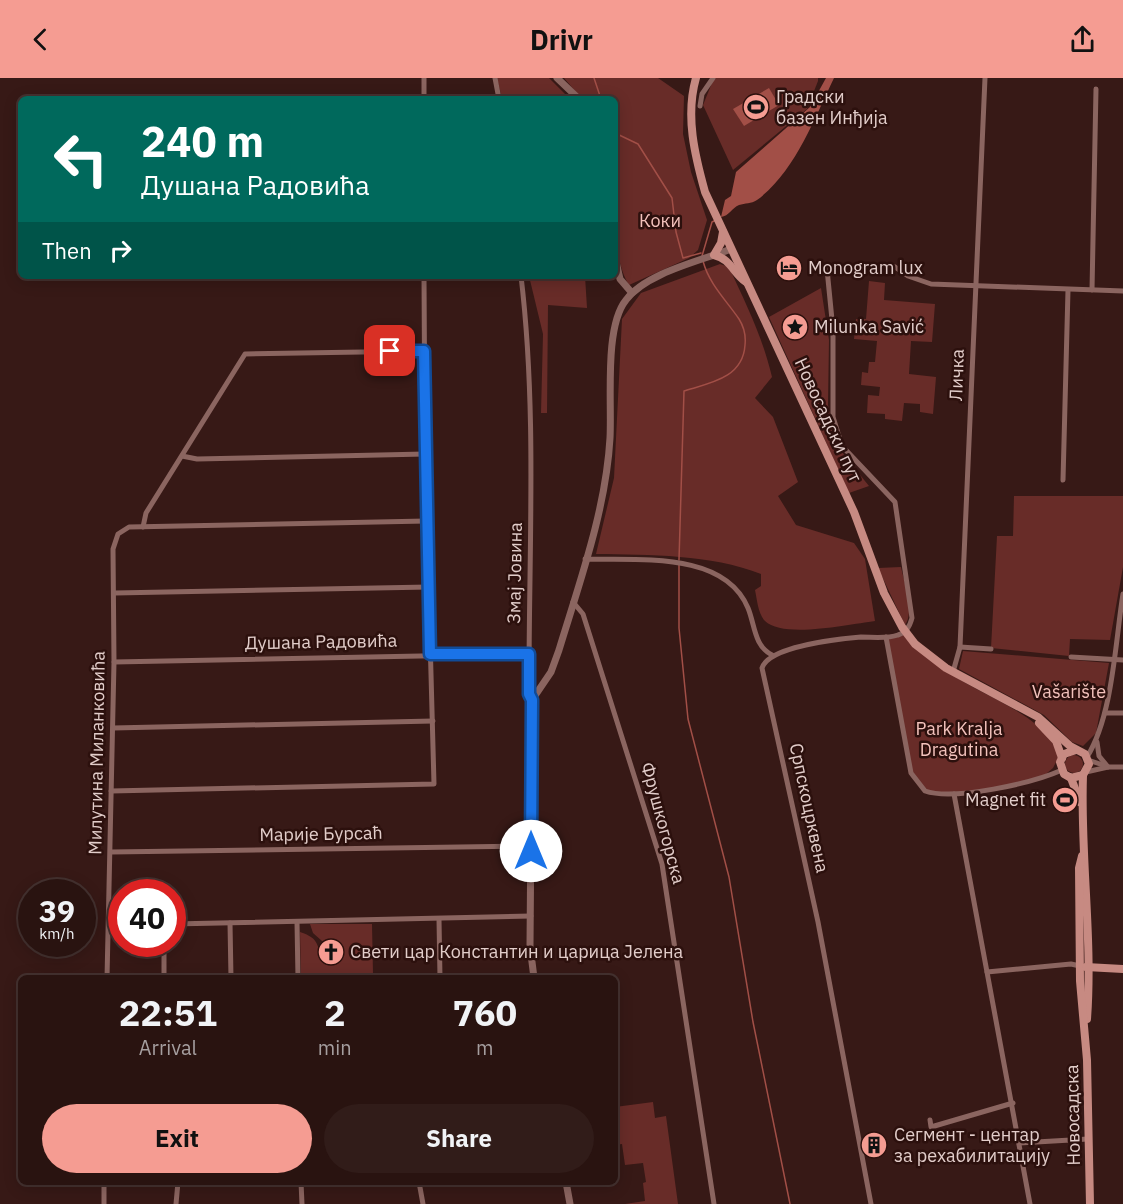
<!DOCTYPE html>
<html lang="en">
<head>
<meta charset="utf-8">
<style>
  body { margin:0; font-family:"IBM Plex Sans",sans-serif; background:#311c19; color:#f1f3f6; height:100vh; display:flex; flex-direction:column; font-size:22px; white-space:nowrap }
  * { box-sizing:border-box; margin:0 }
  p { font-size:20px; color:#a59e9f }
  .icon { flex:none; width:33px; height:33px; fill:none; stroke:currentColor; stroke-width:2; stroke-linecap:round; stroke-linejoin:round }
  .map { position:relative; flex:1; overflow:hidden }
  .side { position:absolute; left:18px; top:897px; width:600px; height:210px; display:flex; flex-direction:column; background:#291310; border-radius:9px; box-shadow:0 3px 15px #0003,0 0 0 2px #453230 }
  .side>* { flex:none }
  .guide { position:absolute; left:18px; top:18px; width:600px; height:183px; border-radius:9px; box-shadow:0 3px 15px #0003,0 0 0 2px #453230; background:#00695c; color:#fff; overflow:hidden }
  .speed { position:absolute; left:18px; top:801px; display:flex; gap:12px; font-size:30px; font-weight:700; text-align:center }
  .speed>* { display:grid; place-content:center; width:78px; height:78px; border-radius:50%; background:#291310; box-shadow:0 3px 15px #0003,0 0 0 2px #453230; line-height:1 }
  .speed small { font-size:15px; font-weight:400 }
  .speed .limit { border:9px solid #d22; background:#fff; color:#111 }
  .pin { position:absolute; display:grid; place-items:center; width:51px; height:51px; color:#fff; margin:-26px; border-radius:12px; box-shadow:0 3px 9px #0006 }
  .me { position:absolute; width:66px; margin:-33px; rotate:0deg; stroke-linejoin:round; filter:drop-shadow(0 0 4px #0008) }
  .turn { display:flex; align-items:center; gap:21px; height:126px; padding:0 24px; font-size:27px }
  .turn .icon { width:78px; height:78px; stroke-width:2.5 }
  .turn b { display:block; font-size:42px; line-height:51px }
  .then { display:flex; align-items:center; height:57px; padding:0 24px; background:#0003; gap:12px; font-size:22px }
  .eta { display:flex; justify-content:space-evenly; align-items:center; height:102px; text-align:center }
  .eta b { font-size:36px; font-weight:700; line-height:42px }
  .button { display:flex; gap:12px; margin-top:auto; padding:12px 24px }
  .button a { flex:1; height:69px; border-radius:36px; background:#f59c92; color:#111; font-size:24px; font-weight:700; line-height:69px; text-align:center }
  .button a+a { background:#311c19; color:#f1f3f6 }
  header { display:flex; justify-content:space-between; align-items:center; height:78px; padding:0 24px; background:#f59c92; color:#111; font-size:27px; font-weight:700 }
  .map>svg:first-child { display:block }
</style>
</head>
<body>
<header><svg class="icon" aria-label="back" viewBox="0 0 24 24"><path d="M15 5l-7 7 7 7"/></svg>Drivr<svg class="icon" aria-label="share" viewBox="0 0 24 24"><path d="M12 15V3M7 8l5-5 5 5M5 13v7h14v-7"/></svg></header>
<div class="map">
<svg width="1123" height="1126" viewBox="0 0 1123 1126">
  <rect width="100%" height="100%" fill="#371916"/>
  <g fill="#682c28">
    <polygon points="497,0 549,0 570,21 502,21"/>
    <path d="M 564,0 L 658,0 L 684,18 L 683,56 L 691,94 L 707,142 L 698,172 L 689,180 L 629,207 C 606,173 615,65 615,21 L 582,21 Z"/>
    <polygon points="714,0 818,0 818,3 807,31 733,92 703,27"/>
    <path d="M 720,186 L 729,189 C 746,226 763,260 772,299 L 755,320 L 773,339 L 798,404 L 778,418 L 796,447 L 854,465 L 865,481 L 875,543 C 851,546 783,561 765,543 C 758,536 757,521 755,512 L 761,508 L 761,496 C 710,476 650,477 596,476 L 614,400 L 622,241 L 641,215 Z"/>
    <polygon points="529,198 585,198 587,230 548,227 547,335 541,335 543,256"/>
    <polygon points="869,203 885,205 884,222 935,226 932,264 911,263 909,296 936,299 933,336 920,334 920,326 904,325 902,343 885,341 885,336 867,335 868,317 879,318 880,309 861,307 862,294 868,295 869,284 875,284 877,263 854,261 856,241 866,241"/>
    <polygon points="821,210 829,262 828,327 834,360 844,377 869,408 849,415 769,239"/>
    <polygon points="1014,418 1123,418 1123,489 1110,562 1070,561 1069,578 991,570 997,458 1013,458"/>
    <path d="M 901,489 C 904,504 915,534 905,547 L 878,490 Z"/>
    <path d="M 905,554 C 920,567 935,582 950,595 C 979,617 1053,640 1058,680 L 1053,690 L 1039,702 L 954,716 L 930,715 L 911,695 L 886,559 Z"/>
    <polygon points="963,573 1109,585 1096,655 1083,668 1072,664 1044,637 959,591"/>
    <circle cx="1074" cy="686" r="9"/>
    <path d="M 310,846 L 372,846 L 373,896 L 301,898 L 300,854 C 321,861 315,867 324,882 L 334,885 L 341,881 L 338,868 L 329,863 L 322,863 L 313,855 Z"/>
    <polygon points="653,1024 655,1040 666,1038 678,1126 625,1126 645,1123 643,1105 646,1104 643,1085 625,1087 622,1066 615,1067 615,1029"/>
  </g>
  <g fill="#a24f47">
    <path d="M 826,0 L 834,0 C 814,41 795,94 757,122 C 751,126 745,125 739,127 C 732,130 729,138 721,139 L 725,122 L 731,118 L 736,94 L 810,29 Z"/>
    <polygon points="769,10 779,27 744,48 733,31"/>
  </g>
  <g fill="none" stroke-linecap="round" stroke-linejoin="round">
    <g stroke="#a24f47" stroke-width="1.5">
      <polyline points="594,0 601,21"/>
      <polyline points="615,55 638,66 672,120 676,154 683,180 701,175"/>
      <polyline points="702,178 712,144 716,142"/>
      <path d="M 679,482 L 684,313 C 710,305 743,300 745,267 C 746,258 744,249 739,241 C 726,222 709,206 703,183"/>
      <polyline points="679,487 679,550 688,641 729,799 753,944 790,1126"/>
    </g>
    <g stroke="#8b6560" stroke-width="5">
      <polyline points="424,0 424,21"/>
      <polyline points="495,0 499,21"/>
      <polyline points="700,28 702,16 713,0"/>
      <polyline points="895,189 908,198 931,206 1123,213"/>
      <path d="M 827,191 L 833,252 L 833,339 L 842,368 L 895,424 L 912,540 C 910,548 906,555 898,557 C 887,561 873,559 861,559 C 839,561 769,568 762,590 L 818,844 L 871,1126"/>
      <path d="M 521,198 C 537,332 529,467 529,602 L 532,622"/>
      <polyline points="1092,212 1096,11"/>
      <polyline points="182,378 197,381 425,376"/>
      <polyline points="1063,402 1068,212"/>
      <polyline points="143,449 146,435 245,276 424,273"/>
      <path d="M 585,481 C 636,483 724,472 748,530 C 755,547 754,568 772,577"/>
      <polyline points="115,515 429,509"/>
      <polyline points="573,524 583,536 662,786 714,1126"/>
      <path d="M 886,559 L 911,695 L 925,713 C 954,723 1033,705 1062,692"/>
      <polyline points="960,569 991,571"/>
      <polyline points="1071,579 1123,582"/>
      <polyline points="114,584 529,576"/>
      <polyline points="953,594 960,569 985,0"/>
      <polyline points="1105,635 1123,635"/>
      <polyline points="113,650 433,643"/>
      <polyline points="1097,664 1099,678 1108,689"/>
      <path d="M 1087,679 C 1113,637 1115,565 1123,516"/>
      <polyline points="1088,682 1106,688"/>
      <polyline points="1086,694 1108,689 1123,689"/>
      <polyline points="111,713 434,706 425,376 424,198"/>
      <polyline points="954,716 1030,1126"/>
      <polyline points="111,774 531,768"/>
      <polyline points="439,841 440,900"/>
      <polyline points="297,844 298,900"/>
      <polyline points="230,845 231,900"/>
      <polyline points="172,846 531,838"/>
      <polyline points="109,847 122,847"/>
      <polyline points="164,866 164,900"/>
      <polyline points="987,894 1071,886 1080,888"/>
      <polyline points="107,900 114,584 113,471 118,456 129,449 426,443"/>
      <polyline points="930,1042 931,1049 1013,1025"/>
      <polyline points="1019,1065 1088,1061"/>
      <polyline points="301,1104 302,1126"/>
      <polyline points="419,1104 423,1126"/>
      <polyline points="104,1126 104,1104"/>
      <polyline points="176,1126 178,1104"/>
    </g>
    <g stroke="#8b6560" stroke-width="7">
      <polyline points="557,0 579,21"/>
      <polyline points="615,179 620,201 632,215"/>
      <path d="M 534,900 L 530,868 L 532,622 L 551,594 L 559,572 C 580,503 606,431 610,360 C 612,324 604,249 626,222 C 646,195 700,183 731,171"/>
      <polyline points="566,1104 570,1126"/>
    </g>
    <g stroke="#c78a82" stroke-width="8">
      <path d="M 696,0 C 685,38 695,78 705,114 L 854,434 L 884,515 L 902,549 L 915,566 L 946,590 L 1038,639 L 1070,668 L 1085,676 L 1089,686 L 1083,697 L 1071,700 L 1064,696 L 1060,684 L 1064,676 L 1076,672"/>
      <path d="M 723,154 L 721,165 L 714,177 C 731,181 733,195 746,204"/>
      <polyline points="1039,645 1056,663 1062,680"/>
      <path d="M 1083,697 C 1080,778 1093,859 1087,941"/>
      <polyline points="1071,700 1080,724"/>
      <polyline points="1082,778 1079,790 1080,903 1087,982 1090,1126"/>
      <polyline points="1086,889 1123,891"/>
    </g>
  </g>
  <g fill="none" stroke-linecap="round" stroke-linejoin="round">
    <defs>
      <polyline id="route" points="390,273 424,273 430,576 529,576 529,616 532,622 531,773"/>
    </defs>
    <use href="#route" stroke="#114b97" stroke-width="15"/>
    <use href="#route" stroke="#1a73e8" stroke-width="10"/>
  </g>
  <defs>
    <symbol id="stadium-disc" viewBox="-11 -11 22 22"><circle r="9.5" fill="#f59c92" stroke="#2c100d"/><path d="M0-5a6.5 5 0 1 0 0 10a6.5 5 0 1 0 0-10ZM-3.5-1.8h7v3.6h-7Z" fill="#111"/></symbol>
    <symbol id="hotel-disc" viewBox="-11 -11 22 22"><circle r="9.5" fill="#f59c92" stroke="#2c100d"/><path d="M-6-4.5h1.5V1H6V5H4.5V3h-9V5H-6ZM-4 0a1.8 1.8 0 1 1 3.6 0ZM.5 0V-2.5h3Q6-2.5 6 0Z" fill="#111"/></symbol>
    <symbol id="sight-disc" viewBox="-11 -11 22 22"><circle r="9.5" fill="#f59c92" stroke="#2c100d"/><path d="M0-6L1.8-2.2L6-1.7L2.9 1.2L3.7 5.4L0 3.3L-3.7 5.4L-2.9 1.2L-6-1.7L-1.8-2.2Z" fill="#111"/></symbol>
    <symbol id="church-disc" viewBox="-11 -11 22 22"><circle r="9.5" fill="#f59c92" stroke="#2c100d"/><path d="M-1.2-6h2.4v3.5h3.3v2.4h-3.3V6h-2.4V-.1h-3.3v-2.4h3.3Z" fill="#111"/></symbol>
    <symbol id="building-disc" viewBox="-11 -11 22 22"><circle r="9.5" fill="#f59c92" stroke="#2c100d"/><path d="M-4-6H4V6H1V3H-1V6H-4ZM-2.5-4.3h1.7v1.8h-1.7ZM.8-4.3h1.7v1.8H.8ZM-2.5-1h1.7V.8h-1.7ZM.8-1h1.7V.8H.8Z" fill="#111"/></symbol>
  </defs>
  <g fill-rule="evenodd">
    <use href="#stadium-disc" x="741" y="14" width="30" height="30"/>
    <use href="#hotel-disc" x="774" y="175" width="30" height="30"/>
    <use href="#sight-disc" x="780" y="234" width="30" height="30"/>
    <use href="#stadium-disc" x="1050" y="707" width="30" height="30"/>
    <use href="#church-disc" x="316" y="859" width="30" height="30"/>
    <use href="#building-disc" x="859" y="1052" width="30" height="30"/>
  </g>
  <g text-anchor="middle" stroke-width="5" stroke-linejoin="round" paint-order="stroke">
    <g font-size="18" fill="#e2cdca" stroke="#2c100d" text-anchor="start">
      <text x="776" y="25">Градски<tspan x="776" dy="21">базен Инђија</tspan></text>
      <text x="808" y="196">Monogram lux</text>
      <text x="814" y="255">Milunka Savić</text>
      <text x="1046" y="728" text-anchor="end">Magnet fit</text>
      <text x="350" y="880">Свети цар Константин и царица Јелена</text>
      <text x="894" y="1063">Сегмент - центар<tspan x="894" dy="21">за рехабилитацију</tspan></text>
    </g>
    <g font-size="18" fill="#f3c2bc" stroke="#2c100d">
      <text x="660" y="149">Коки</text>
      <text x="1069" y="620">Vašarište</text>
      <text x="959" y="657">Park Kralja<tspan x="959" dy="21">Dragutina</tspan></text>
    </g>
    <g font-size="18" fill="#e2cdca" stroke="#2c100d">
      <text transform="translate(957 297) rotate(-88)" y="6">Личка</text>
      <text transform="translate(828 342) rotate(65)" y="6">Новосадски пут</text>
      <text transform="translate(515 495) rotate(-89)" y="6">Змај Јовина</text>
      <text transform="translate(321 564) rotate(-1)" y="6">Душана Радовића</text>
      <text transform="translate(97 675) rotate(-89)" y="6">Милутина Миланковића</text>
      <text transform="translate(809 730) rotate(78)" y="6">Српскоцрквена</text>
      <text transform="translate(663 745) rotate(75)" y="6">Фрушкогорска</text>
      <text transform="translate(321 756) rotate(-1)" y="6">Марије Бурсаћ</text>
      <text transform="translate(1073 1037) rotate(-91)" y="6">Новосадска</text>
    </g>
  </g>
</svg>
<div class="speed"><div>39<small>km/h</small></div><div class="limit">40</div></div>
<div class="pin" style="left:390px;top:273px;background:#d93025"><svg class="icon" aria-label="arrive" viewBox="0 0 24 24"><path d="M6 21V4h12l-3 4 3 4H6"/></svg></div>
<svg class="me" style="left:531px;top:773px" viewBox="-20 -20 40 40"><circle r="19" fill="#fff"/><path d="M0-13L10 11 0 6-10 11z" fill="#1a73e8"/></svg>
<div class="guide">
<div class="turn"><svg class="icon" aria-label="left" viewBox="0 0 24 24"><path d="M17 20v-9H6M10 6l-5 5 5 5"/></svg><div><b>240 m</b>Душана Радовића</div></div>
<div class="then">Then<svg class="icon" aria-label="right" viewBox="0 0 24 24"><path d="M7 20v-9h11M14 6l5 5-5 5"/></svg></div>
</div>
<section class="side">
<div class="eta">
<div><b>22:51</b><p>Arrival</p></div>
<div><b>2</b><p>min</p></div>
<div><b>760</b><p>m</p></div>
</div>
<div class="button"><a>Exit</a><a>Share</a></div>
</section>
</div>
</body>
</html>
